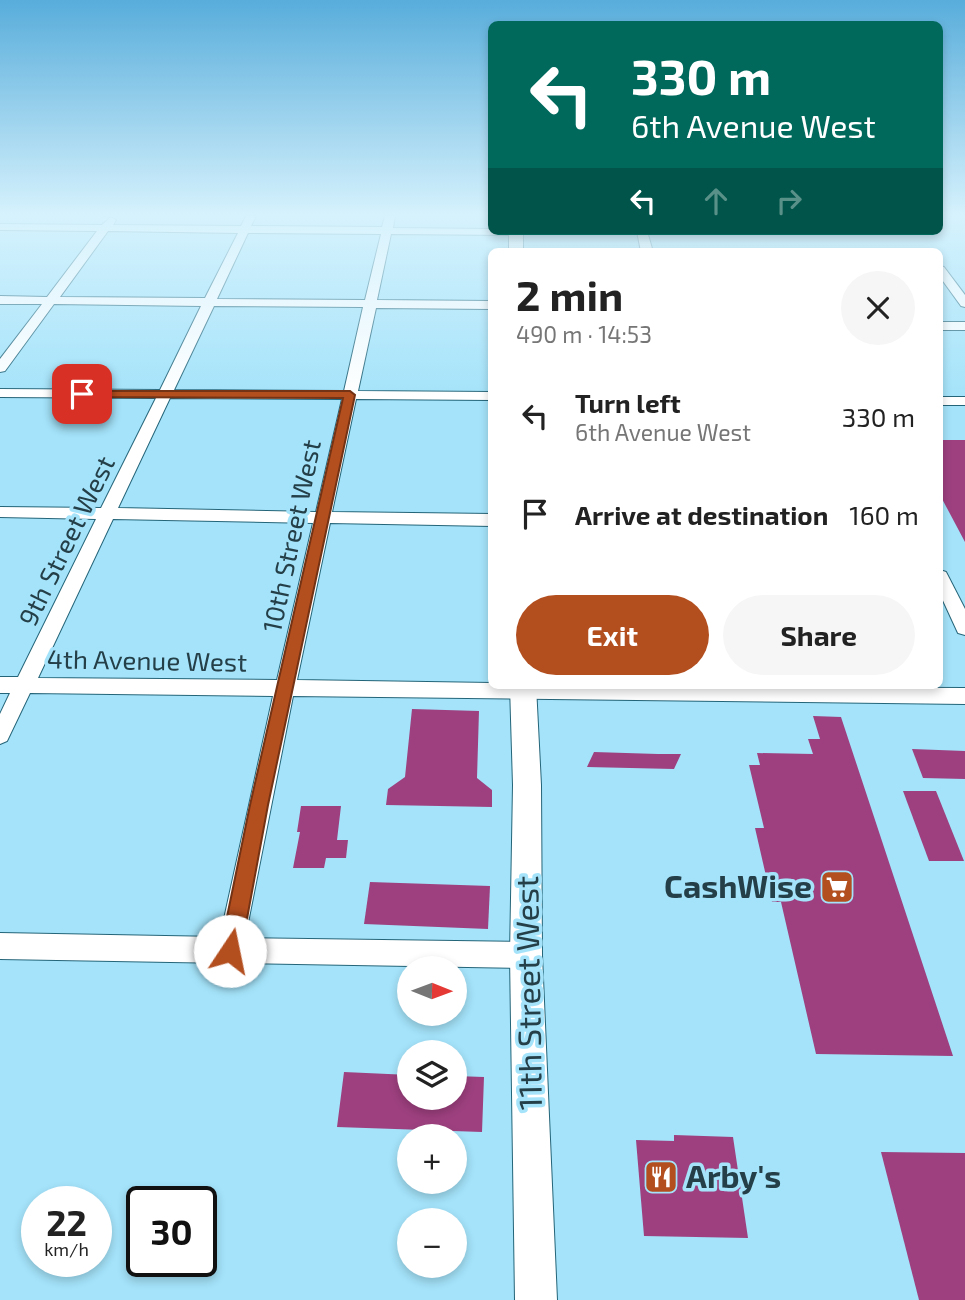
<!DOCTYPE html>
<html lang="en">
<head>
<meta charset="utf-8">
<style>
  body { margin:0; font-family:"Exo 2",sans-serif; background:#f6f6f6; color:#222; height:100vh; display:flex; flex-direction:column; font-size:26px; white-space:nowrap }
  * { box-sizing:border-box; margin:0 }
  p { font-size:23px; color:#767676 }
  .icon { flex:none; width:38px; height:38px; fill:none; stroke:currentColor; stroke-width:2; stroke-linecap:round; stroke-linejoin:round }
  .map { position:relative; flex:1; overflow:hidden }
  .details { position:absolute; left:488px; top:248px; width:455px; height:441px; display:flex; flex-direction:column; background:#fff; border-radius:10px; box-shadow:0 4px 10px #0003 }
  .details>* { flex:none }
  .guide { position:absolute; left:488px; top:21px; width:455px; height:214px; border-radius:10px; box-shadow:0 4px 10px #0003; background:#00695c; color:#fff; overflow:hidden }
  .needle { width:46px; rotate:91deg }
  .tools { position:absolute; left:397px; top:956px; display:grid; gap:14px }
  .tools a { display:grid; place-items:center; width:70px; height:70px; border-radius:50%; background:#fff; box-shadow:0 4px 10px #0003; font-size:35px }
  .speed { position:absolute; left:21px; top:1186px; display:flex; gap:14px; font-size:35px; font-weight:700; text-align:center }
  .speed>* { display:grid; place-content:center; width:91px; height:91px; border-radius:50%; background:#fff; box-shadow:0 4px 10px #0003; line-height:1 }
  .speed small { font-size:18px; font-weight:400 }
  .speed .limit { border:4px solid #111; border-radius:10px; background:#fff; color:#111 }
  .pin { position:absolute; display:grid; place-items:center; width:60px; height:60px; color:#fff; margin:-30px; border-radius:14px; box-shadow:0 4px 10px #0006 }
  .me { position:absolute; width:77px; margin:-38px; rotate:11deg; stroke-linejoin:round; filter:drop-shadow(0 0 5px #0008) }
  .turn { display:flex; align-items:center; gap:24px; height:147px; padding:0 28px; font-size:32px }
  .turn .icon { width:91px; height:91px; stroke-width:2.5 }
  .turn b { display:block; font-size:49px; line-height:60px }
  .lanes { display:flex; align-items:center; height:66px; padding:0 28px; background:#0003; justify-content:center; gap:35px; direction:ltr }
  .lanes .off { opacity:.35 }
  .round { display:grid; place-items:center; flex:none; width:74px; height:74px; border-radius:37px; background:#f6f6f6 }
  .headline { display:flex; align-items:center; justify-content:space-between; height:119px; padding:0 28px }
  h1 { font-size:42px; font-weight:700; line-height:52px }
  .button { display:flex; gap:14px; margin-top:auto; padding:14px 28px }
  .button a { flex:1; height:80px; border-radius:42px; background:#b34e1f; color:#fff; font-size:28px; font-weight:700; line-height:80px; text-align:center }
  .button a+a { background:#f6f6f6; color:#222 }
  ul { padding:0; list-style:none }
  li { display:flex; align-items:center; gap:21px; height:98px; padding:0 28px }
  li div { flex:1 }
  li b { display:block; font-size:26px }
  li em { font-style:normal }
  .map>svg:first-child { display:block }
</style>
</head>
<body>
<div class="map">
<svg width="965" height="1300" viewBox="0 0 965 1300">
  <rect width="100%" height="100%" fill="#a4e3fa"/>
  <g fill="#9e407f">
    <polygon points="940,440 965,440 965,542 940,495"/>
    <polygon points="412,709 479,711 477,778 492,790 492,807 386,805 388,789 405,777"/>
    <polygon points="813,716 841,717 953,1056 816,1054 781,902 772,902 755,828 764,828 749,765 760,765 757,753 813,754 808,739 820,739"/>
    <polygon points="912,749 965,751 965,779 923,778"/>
    <polygon points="594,752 658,754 681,754 674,769 587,767"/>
    <polygon points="903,791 936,791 964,861 929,861"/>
    <polygon points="301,806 341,806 337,840 348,840 346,858 326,858 324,868 293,868 300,832 297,832"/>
    <polygon points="370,882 490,886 488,929 364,924"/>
    <polygon points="344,1072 410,1075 410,1097 455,1097 455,1076 484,1077 482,1132 337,1127"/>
    <polygon points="674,1135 733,1137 748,1238 644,1236 636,1140 674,1141"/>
    <polygon points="881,1152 965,1153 965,1300 919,1300"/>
  </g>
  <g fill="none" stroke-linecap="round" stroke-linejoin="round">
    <defs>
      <g id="minor">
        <path d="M 246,216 L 256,216 L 251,226 L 382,227 L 385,216 L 395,216 L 393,228 L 492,229 L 492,231 L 521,232 L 516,235 L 391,234 L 377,300 L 492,301 L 492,309 L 376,308 L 358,391 L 492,392 L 492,400 L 356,399 L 332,512 L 492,514 L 492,526 L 330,523 L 297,680 L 492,683 L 492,686 L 965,688 L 965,704 L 293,696 L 245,938 L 526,942 L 535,946 L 539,955 L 535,964 L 526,968 L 0,959 L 0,933 L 220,937 L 273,696 L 30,693 L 7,741 L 0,744 L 0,714 L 10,693 L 0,693 L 0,677 L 18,677 L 96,519 L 0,517 L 0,507 L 101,508 L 156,398 L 0,397 L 0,389 L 160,390 L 201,306 L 54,304 L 5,371 L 0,372 L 0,359 L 42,304 L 0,304 L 0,296 L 47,297 L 97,231 L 0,230 L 0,224 L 102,225 L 111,217 L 116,220 L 113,225 L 241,226 ZM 108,231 L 238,233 L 205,298 L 60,297 ZM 248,233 L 381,234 L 365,300 L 217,299 ZM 214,306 L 363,307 L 344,391 L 174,390 ZM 170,398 L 342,399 L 316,512 L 118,508 ZM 113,519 L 313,523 L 277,680 L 38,678 Z"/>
        <polygon points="637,231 647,231 653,252 641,252"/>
        <polygon points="940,266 944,267 965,295 965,307 961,306 940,277"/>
        <rect x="940" y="322" width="25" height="8"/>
        <rect x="940" y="397" width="25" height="8"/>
        <polygon points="940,570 946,572 965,609 965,635 958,633 940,594"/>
      </g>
      <g id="major">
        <rect x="509" y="231" width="14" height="21"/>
        <polygon points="510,686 536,686 541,785 542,955 557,1300 515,1300 510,955 513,785"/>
      </g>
    </defs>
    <use href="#minor" stroke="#256579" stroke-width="2"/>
    <use href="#major" stroke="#256579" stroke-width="2"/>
    <use href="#minor" fill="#fff" fill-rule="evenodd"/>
    <use href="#major" fill="#fff" fill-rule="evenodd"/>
  </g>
  <linearGradient id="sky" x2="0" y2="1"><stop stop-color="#58addb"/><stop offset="0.54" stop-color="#d6f2fd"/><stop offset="1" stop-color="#d6f2fd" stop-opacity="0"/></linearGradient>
  <rect width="965" height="398" fill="url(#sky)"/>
  <polygon fill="#b34e1f" stroke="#743314" stroke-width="2" points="78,391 350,391 355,395 268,805 241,951 238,958 230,961 223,958 220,951 250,805 343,398 82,397 78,396"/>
  <defs>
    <symbol id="supermarket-square" viewBox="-11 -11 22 22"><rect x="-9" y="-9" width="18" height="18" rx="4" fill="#b34e1f" stroke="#a4e3fa"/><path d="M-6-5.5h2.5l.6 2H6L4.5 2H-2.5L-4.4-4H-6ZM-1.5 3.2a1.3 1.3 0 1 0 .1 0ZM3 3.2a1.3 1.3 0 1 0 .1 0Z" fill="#fff"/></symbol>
    <symbol id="restaurant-square" viewBox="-11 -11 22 22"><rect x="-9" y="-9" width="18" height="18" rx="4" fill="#b34e1f" stroke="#a4e3fa"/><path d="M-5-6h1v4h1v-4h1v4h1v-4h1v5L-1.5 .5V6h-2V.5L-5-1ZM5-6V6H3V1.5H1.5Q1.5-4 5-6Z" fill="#fff"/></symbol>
  </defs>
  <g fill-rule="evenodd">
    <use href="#supermarket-square" x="818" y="868" width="38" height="38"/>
    <use href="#restaurant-square" x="642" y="1158" width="38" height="38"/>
  </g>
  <g text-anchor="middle" stroke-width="7" stroke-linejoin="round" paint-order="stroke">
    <g font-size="26" fill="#253f48" stroke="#a4e3fa">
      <text transform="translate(292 536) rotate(-78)" y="9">10th Street West</text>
      <text transform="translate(67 541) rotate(-64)" y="9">9th Street West</text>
      <text transform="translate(147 661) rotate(1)" y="9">4th Avenue West</text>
    </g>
    <g font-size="32" font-weight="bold" fill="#253f48" stroke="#a4e3fa" text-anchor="end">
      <text x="812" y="898">CashWise</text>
      <text x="686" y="1188" text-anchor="start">Arby's</text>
    </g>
    <g font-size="32" fill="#253f48" stroke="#a4e3fa">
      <text transform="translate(529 993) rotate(-91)" y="11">11th Street West</text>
    </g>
  </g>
</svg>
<div class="tools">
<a><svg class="needle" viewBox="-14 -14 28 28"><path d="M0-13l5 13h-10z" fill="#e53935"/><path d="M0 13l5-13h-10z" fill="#767676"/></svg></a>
<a><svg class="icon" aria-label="layers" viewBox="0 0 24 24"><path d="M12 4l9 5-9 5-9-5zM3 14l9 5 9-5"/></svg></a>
<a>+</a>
<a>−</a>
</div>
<div class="speed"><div>22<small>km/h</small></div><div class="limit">30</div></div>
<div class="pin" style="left:82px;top:394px;background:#d93025"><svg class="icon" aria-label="arrive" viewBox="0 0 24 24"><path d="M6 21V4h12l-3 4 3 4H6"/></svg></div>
<svg class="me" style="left:230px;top:951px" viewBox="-20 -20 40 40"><circle r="19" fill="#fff"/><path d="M0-13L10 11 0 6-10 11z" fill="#b34e1f"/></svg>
<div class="guide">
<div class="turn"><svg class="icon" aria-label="left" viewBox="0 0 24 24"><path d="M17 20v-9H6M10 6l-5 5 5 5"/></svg><div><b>330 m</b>6th Avenue West</div></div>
<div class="lanes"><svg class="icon" aria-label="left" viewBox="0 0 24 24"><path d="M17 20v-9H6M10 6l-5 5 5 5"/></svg><svg class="icon off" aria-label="ahead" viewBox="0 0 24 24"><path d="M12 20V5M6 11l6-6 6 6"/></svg><svg class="icon off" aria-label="right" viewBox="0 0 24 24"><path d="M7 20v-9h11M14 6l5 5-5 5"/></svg></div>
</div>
<section class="details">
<div class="headline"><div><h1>2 min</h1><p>490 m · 14:53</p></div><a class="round"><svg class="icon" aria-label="close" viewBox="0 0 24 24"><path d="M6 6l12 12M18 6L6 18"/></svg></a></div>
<ul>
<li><svg class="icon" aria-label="left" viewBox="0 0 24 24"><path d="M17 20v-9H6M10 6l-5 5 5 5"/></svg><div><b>Turn left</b><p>6th Avenue West</p></div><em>330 m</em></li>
<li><svg class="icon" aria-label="arrive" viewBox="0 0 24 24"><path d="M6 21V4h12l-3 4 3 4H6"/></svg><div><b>Arrive at destination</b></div><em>160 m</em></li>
</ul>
<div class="button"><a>Exit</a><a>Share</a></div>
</section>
</div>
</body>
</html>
